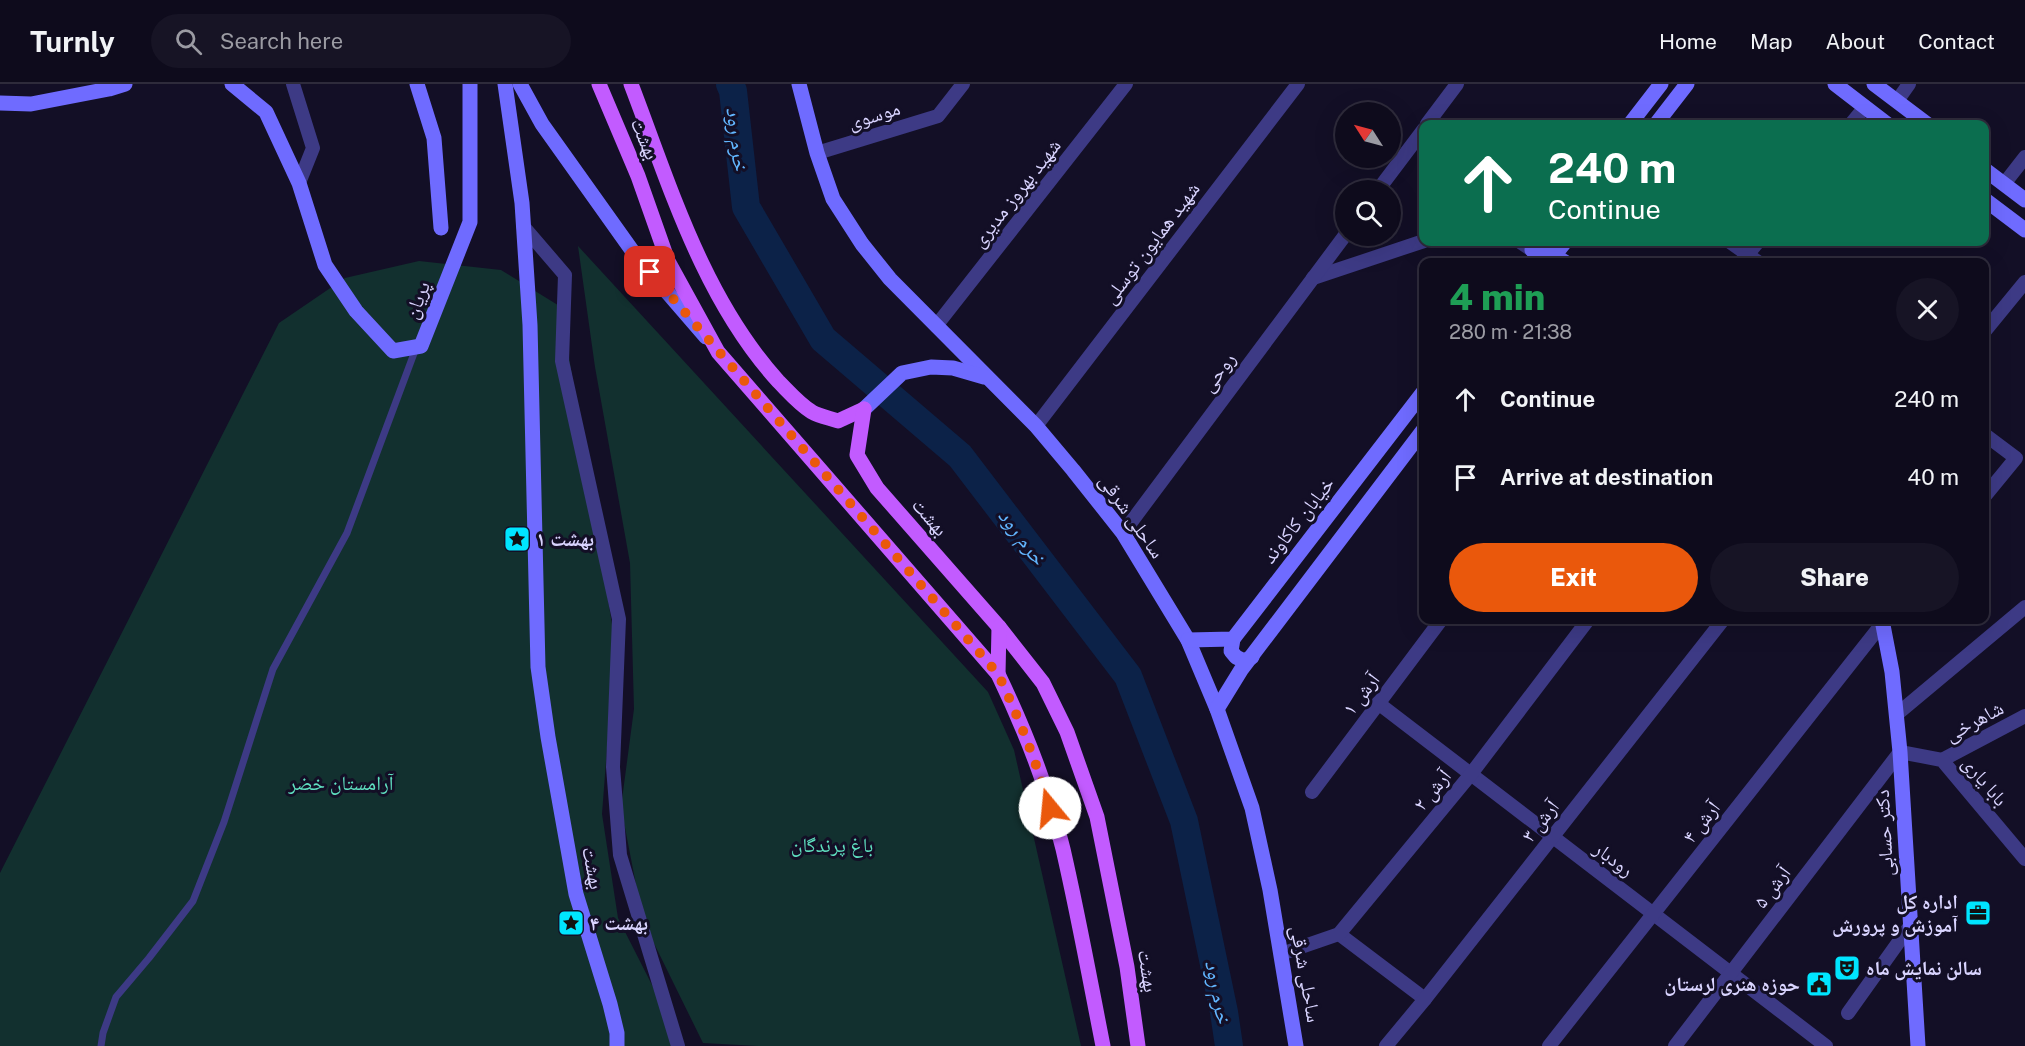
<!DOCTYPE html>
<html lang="en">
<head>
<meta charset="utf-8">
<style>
  body { margin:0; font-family:"Public Sans","Noto Naskh Arabic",sans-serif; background:#171425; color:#f1f3f6; height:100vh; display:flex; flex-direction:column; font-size:22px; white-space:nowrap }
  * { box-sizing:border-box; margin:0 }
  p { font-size:20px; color:#9b9ba3 }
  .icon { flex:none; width:33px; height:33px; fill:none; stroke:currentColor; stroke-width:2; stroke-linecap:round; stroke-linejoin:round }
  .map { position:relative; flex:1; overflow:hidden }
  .side { position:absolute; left:1419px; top:174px; width:570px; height:366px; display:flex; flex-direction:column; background:#0e0b1c; border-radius:12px; box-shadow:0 6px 24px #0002,0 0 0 2px #2e2b3b }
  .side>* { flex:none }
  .hud { position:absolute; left:1419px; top:36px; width:570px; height:126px; border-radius:12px; box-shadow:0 6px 24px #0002,0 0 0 2px #2e2b3b; background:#0b6e4f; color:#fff; overflow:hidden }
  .needle { width:39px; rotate:306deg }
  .controls { position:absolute; left:1335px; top:18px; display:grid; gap:12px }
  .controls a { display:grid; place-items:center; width:66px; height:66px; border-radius:50%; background:#0e0b1c; box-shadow:0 6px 24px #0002,0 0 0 2px #2e2b3b; font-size:30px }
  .pin { position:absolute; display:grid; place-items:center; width:51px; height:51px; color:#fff; margin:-26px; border-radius:12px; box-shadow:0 3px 9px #0006 }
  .me { position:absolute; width:66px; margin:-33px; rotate:343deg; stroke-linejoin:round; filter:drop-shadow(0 0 4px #0008) }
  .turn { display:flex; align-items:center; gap:21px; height:126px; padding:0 30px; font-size:27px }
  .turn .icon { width:78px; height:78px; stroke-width:2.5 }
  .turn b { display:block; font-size:42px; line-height:51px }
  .round { display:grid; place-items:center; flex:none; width:63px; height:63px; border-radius:32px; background:#171425 }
  .summary { display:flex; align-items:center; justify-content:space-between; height:102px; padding:0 30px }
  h1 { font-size:36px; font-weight:800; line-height:45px; color:#1e9e55 }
  .button { display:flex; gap:12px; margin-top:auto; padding:12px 30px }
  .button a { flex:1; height:69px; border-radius:36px; background:#ea580c; color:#fff; font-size:24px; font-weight:800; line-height:69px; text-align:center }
  .button a+a { background:#171425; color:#f1f3f6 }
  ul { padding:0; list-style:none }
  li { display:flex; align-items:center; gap:18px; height:78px; padding:0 30px }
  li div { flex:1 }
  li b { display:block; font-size:22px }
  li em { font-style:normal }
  header { display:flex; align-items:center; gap:36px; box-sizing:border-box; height:84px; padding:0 30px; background:#0e0b1c; border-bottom:2px solid #2e2b3b }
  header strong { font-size:28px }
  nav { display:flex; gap:33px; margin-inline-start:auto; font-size:21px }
  .search { width:420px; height:54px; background:#171425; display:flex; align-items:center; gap:15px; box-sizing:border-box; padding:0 21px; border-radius:33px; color:#9b9ba3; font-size:22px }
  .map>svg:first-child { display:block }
</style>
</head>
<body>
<header>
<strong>Turnly</strong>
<div class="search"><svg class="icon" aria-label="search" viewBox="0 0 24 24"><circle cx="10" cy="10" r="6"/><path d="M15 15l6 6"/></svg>Search here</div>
<nav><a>Home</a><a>Map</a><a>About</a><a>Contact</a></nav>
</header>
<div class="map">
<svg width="2025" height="962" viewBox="0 0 2025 962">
  <rect width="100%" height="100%" fill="#130f26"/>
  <g fill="#12302f">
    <polygon points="578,162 988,608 1014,666 1081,962 758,962 703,959 643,837 621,723 634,625 630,479 595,283"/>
    <polygon points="419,177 501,186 561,223 615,559 602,730 618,834 683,962 0,962 0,789 279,239 345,194"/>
  </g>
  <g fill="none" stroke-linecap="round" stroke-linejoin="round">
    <polyline stroke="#0c2248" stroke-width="28" points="730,0 733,7 746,123 823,255 960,372 1128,592 1184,737 1224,928 1229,962"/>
    <polyline stroke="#3d3a85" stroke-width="7" points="101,962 103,949 116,913 149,874 193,817 224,738 273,585 347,449 416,264"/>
    <g stroke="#3d3a85" stroke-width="14">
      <polyline points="293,0 313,64 299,99"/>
      <polyline points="1897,17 1909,0"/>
      <polyline points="1427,40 1457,0"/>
      <polyline points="1851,40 1865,23"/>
      <polyline points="817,69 938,32 963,0"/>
      <polyline points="2004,100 2025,73"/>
      <polyline points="1378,106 1424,45"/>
      <polyline points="523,142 565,191 562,277 619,535 613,683 620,771 678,962"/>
      <polyline points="1520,158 1532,166"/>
      <polyline points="1730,158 1758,178"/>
      <polyline points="1741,178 1758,158"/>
      <polyline points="1313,194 1424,157"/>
      <polyline points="936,242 1126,0"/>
      <polyline points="1984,248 2025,198"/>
      <polyline points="1036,342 1298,0"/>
      <polyline points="1984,350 2016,374 1984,413"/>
      <polyline points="1123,449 1346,150"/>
      <polyline points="1378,619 1826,962"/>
      <polyline points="1896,631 2025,523"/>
      <polyline points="1942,676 2025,632"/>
      <polyline points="1312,708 1441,536"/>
      <polyline points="1339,850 1425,915"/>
      <polyline points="1281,870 1339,850 1471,690 1588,536"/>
      <polyline points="1848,929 1910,842"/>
      <polyline points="1386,962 1425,915 1723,536"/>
      <polyline points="1549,962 1885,536"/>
      <polyline points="1675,962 1900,668 1942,676 2025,775"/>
    </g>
    <g stroke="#6f6bff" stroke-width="15">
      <polyline points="232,0 266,28 299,99 325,181 356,227 393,267 421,262 470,138 470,0"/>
      <polyline points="417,0 434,54 441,144"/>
      <polyline points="505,0 522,119 530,241 538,583 548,653 576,810 610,920 617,949 617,962"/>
      <polyline points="520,0 542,40 636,172 706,253"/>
      <polyline points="799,0 817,69 833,115 862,160 890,195 1036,342 1073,386 1123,449 1188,556 1217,625 1252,724 1270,806 1296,962"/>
      <polyline points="1835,0 1887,40"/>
      <polyline points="1874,0 1927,40"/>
      <polyline points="0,19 31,20 109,5 125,0"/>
      <polyline points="1630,40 1661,0"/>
      <polyline points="1656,40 1687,0"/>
      <polyline points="1984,85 2025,116"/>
      <polyline points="1984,115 2025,146"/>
      <polyline points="1532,166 1554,171 1565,178"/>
      <polyline points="1549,178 1565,158"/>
      <polyline points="864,325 902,289 931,283 953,284 984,293"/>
      <polyline points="1882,536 1892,588 1900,668 1918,962"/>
      <polyline points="1233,555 1231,567 1236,573 1244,577 1252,573"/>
      <polyline points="1188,556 1233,555 1424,307"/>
      <polyline points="1217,625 1241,586 1424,345"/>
    </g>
    <g stroke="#c25bff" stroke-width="15">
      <path d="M 599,0 L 638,92 L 668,177 L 718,268 L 998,590 C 1025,646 1048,704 1063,765 C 1078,830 1090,896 1103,962"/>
      <path d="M 631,0 C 670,102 703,214 778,297 C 789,308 799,320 812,328 C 819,332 829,334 838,337 L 864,325"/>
      <polyline points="864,325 857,371 877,404 999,543 1043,599 1067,648 1097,733 1127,883 1138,962"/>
      <polyline points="998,590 999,543"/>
    </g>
  </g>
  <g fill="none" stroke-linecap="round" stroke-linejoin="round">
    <path stroke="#ea580c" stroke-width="10" stroke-dasharray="0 18" d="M 650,188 L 998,590 C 1019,634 1036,677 1050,724"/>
  </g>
  <defs>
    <symbol id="sight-square" viewBox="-11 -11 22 22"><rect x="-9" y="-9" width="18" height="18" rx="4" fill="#00e5ff" stroke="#130f26"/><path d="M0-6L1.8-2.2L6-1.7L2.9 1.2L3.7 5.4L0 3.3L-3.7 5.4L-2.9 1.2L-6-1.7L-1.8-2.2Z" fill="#111"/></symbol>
    <symbol id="office-square" viewBox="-11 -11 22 22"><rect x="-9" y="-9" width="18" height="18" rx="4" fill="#00e5ff" stroke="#130f26"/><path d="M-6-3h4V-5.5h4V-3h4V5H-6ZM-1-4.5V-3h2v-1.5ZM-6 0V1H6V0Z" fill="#111"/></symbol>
    <symbol id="theatre-square" viewBox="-11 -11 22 22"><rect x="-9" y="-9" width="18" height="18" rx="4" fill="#00e5ff" stroke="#130f26"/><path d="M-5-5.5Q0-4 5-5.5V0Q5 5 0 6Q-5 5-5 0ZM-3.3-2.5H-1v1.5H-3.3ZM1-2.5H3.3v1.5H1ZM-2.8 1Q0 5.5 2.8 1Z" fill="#111"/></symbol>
    <symbol id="civic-square" viewBox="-11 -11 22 22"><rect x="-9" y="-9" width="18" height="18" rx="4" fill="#00e5ff" stroke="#130f26"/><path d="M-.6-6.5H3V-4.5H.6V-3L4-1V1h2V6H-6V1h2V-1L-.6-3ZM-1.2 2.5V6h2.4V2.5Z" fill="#111"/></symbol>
  </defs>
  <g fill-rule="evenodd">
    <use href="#sight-square" x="502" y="440" width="30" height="30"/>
    <use href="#office-square" x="1963" y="814" width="30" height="30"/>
    <use href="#sight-square" x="556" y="824" width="30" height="30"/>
    <use href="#theatre-square" x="1832" y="869" width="30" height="30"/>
    <use href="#civic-square" x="1804" y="885" width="30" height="30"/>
  </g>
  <g text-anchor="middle" stroke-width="6" stroke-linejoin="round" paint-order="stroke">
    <g font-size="20" fill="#d9d4ff" stroke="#130f26">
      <text transform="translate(874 31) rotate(-17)" y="7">موسوی</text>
      <text transform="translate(645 55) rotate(67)" y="7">بهشت</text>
      <text transform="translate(1016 109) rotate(-52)" y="7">شهید بهروز مدیری</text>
      <text transform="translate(1151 159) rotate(-53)" y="7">شهید همایون توسلی</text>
      <text transform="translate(417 216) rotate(-69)" y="7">پریان</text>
      <text transform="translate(1218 288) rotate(-53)" y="7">روحی</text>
      <text transform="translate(1132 432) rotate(55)" y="7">ساحلی شرقی</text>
      <text transform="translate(930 433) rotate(49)" y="7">بهشت</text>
      <text transform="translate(1298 436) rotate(-52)" y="7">خیابان کاکاوند</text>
      <text transform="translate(1361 610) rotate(-53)" y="7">آرش ۱</text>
      <text transform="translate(1974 637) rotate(-28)" y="7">شاهرخی</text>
      <text transform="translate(1985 697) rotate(50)" y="7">بابا یاری</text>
      <text transform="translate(1432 706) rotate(-51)" y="7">آرش ۲</text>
      <text transform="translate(1540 737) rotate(-52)" y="7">آرش ۳</text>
      <text transform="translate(1701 738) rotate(-52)" y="7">آرش ۴</text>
      <text transform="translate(1884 749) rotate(-93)" y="7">دکتر حسابی</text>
      <text transform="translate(1614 775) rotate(37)" y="7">رودبار</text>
      <text transform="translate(593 784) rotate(79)" y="7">بهشت</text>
      <text transform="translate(1772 803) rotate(-53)" y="7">آرش ۵</text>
      <text transform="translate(1148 887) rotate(81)" y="7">بهشت</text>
      <text transform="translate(1306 890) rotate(80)" y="7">ساحلی شرقی</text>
    </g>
    <g font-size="20" font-weight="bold" fill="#d9d4ff" stroke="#130f26" text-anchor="start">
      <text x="536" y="462">بهشت ۱</text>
      <text x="1958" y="825" text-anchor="end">اداره کل<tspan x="1958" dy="23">آموزش و پرورش</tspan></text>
      <text x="590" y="846">بهشت ۴</text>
      <text x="1866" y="891">سالن نمایش ماه</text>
      <text x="1800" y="907" text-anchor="end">حوزه هنری لرستان</text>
    </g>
    <g font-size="20" fill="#5fe0c0" stroke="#130f26">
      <text x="341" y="706">آرامستان خضر</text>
      <text x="832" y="768">باغ پرندگان</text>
    </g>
    <g font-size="21" font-style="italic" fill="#62b6ff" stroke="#130f26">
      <text transform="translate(737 55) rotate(83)" y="7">خرم رود</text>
      <text transform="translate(1022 453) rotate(53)" y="7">خرم رود</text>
      <text transform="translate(1218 908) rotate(79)" y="7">خرم رود</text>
    </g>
  </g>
</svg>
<div class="controls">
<a><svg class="needle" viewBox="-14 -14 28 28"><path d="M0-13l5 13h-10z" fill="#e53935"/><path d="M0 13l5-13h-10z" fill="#9b9ba3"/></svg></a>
<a><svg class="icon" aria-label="search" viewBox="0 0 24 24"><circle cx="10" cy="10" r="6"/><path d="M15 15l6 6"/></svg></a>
</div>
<div class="pin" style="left:650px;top:188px;background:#d93025"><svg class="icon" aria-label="arrive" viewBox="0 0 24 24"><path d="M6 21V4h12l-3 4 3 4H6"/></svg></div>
<svg class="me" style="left:1050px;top:724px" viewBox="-20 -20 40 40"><circle r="19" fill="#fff"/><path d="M0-13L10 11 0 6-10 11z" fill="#ea580c"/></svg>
<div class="hud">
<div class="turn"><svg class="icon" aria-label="ahead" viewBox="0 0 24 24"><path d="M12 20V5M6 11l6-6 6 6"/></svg><div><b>240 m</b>Continue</div></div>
</div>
<section class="side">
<div class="summary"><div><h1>4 min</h1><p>280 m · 21:38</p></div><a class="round"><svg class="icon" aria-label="close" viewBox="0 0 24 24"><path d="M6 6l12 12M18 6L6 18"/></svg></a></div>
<ul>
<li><svg class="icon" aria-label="ahead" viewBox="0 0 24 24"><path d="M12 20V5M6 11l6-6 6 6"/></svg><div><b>Continue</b></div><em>240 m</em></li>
<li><svg class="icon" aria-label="arrive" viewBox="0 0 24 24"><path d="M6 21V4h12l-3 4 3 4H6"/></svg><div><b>Arrive at destination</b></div><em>40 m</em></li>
</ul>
<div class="button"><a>Exit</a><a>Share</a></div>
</section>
</div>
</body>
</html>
